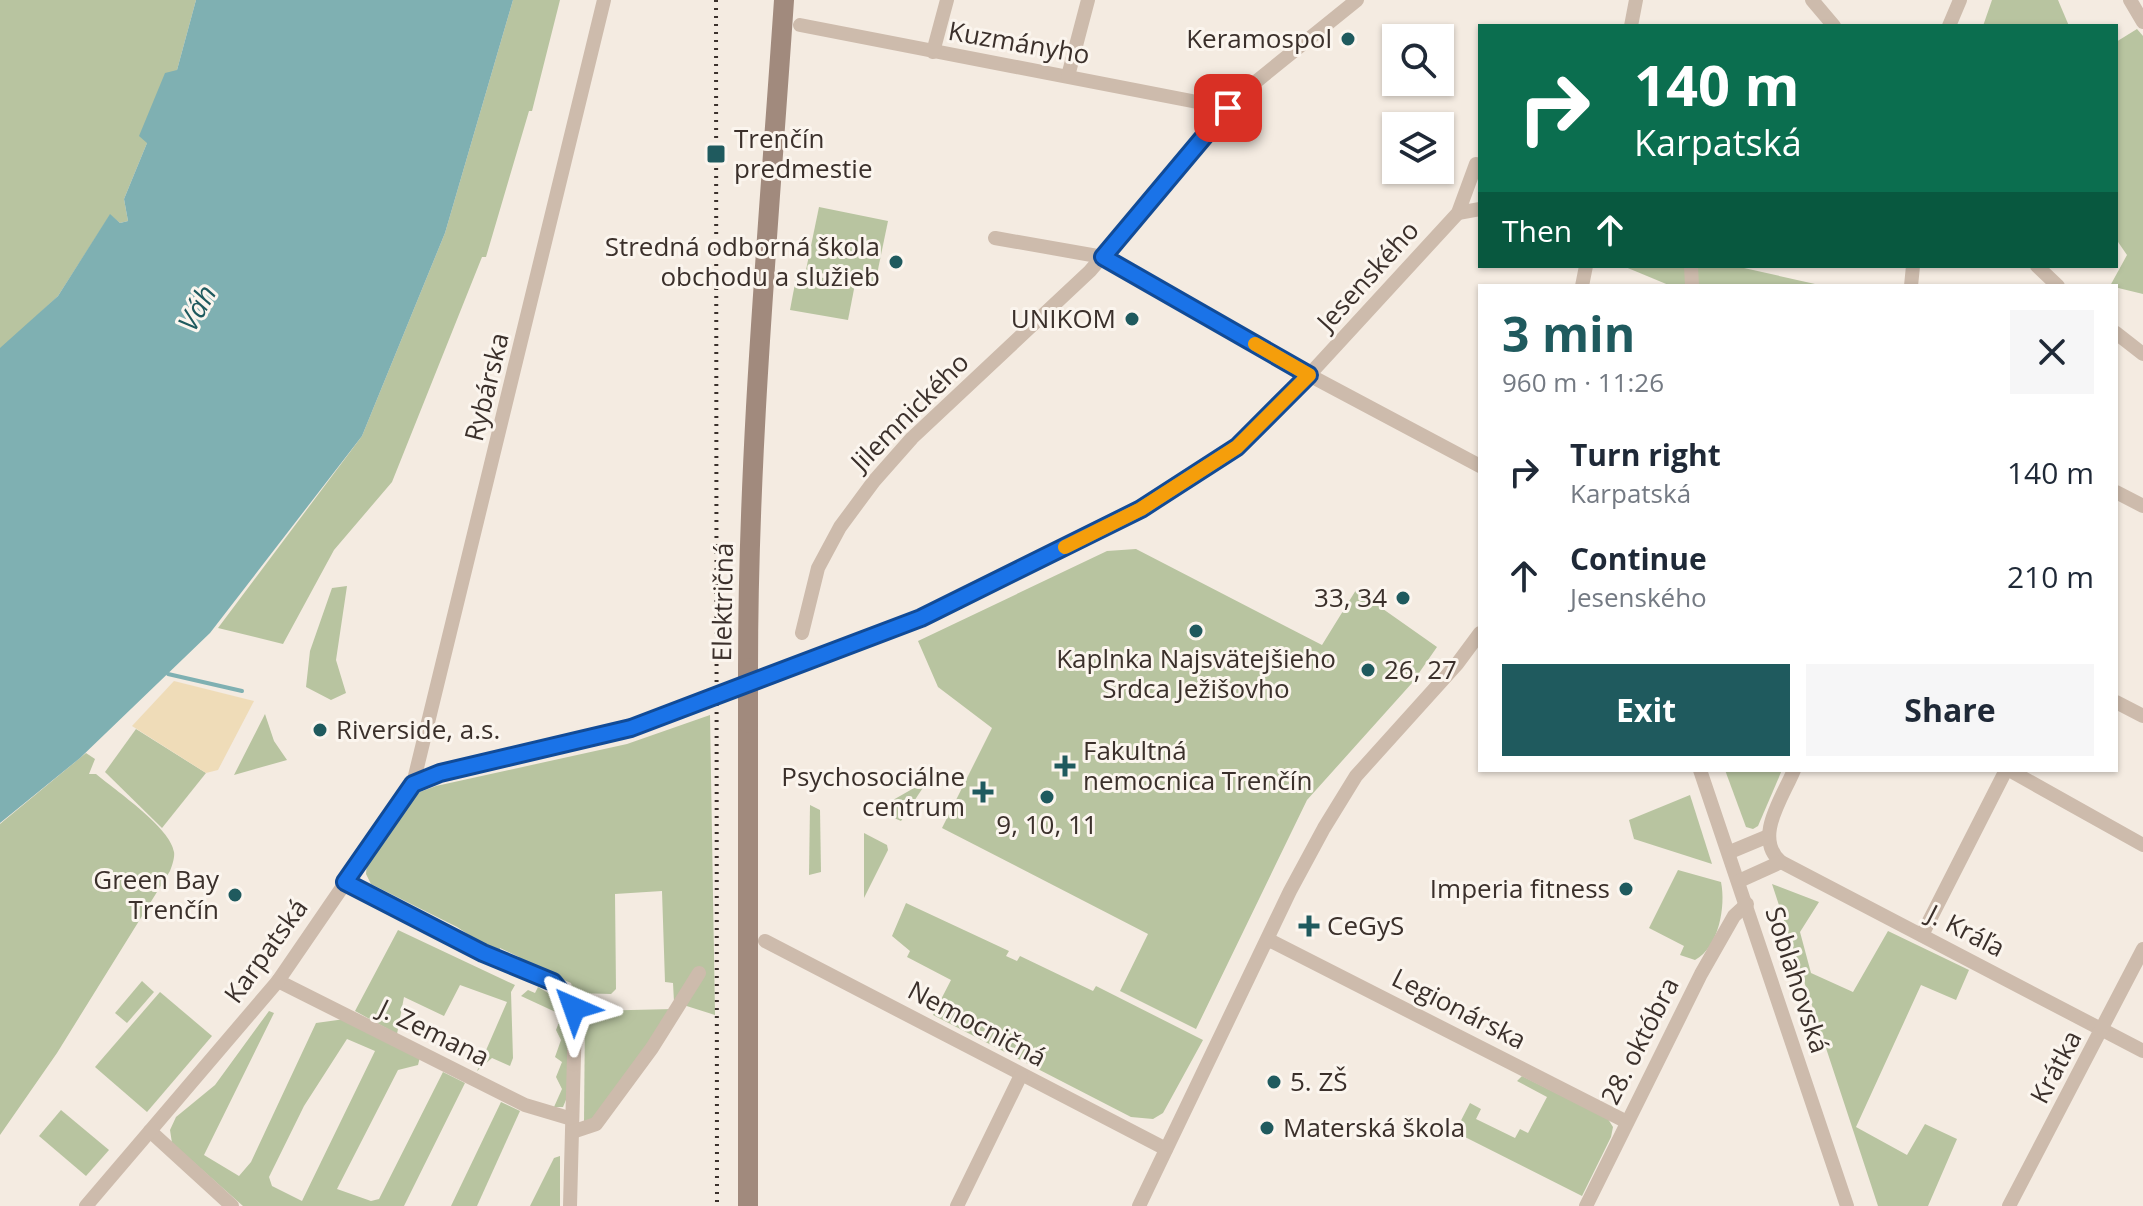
<!DOCTYPE html>
<html lang="en">
<head>
<meta charset="utf-8">
<style>
  body { margin:0; font-family:"Open Sans",sans-serif; background:#f6f6f7; color:#1f2937; height:100vh; display:flex; flex-direction:column; font-size:30px; white-space:nowrap }
  * { box-sizing:border-box; margin:0 }
  p { font-size:26px; color:#747a83 }
  .icon { flex:none; width:44px; height:44px; fill:none; stroke:currentColor; stroke-width:2; stroke-linecap:round; stroke-linejoin:round }
  .map { position:relative; flex:1; overflow:hidden }
  .side { position:absolute; left:1478px; top:284px; width:640px; height:488px; display:flex; flex-direction:column; background:#fff; border-radius:0px; box-shadow:0 2px 6px #0004 }
  .side>* { flex:none }
  .hud { position:absolute; left:1478px; top:24px; width:640px; height:244px; border-radius:0px; box-shadow:0 2px 6px #0004; background:#0b6e4f; color:#fff; overflow:hidden }
  .fabs { position:absolute; left:1382px; top:24px; display:grid; gap:16px }
  .fabs a { display:grid; place-items:center; width:72px; height:72px; border-radius:0px; background:#fff; box-shadow:0 2px 6px #0004; font-size:40px }
  .pin { position:absolute; display:grid; place-items:center; width:68px; height:68px; color:#fff; margin:-34px; border-radius:16px; box-shadow:0 4px 12px #0006 }
  .me { position:absolute; width:88px; margin:-44px; rotate:317deg; stroke-linejoin:round; filter:drop-shadow(0 0 6px #0008) }
  .turn { display:flex; align-items:center; gap:28px; height:168px; padding:0 24px; font-size:36px }
  .turn .icon { width:104px; height:104px; stroke-width:2.5 }
  .turn b { display:block; font-size:56px; line-height:68px }
  .then { display:flex; align-items:center; height:76px; padding:0 24px; background:#0003; gap:16px; font-size:30px }
  .round { display:grid; place-items:center; flex:none; width:84px; height:84px; border-radius:0px; background:#f6f6f7 }
  .headline { display:flex; align-items:center; justify-content:space-between; height:136px; padding:0 24px }
  h1 { font-size:48px; font-weight:700; line-height:60px; color:#1f5a5e }
  .button { display:flex; gap:16px; margin-top:auto; padding:16px 24px }
  .button a { flex:1; height:92px; border-radius:0px; background:#1f5a5e; color:#fff; font-size:32px; font-weight:700; line-height:92px; text-align:center }
  .button a+a { background:#f6f6f7; color:#1f2937 }
  ul { padding:0; list-style:none }
  li { display:flex; align-items:center; gap:24px; height:104px; padding:0 24px }
  li div { flex:1 }
  li b { display:block; font-size:30px }
  li em { font-style:normal }
  .map>svg:first-child { display:block }
</style>
</head>
<body>
<div class="map">
<svg width="2143" height="1206" viewBox="0 0 2143 1206">
  <rect width="100%" height="100%" fill="#f4ebe1"/>
  <g fill="#b8c4a0" fill-rule="evenodd">
    <polygon points="0,0 196,0 177,70 124,199 128,221 120,223 110,215 58,296 0,350"/>
    <polygon points="513,0 560,0 532,111 529,111 486,257 482,257 392,482 334,550 283,644 218,628 362,436 445,233"/>
    <polygon points="1992,0 2058,0 2069,26 1983,26"/>
    <polygon points="2137,29 2143,36 2143,294 2110,286 2127,255 2116,239 2116,42"/>
    <polygon points="819,207 888,221 875,284 806,270"/>
    <polygon points="1623,266 1735,266 1824,286 1671,286"/>
    <polygon points="797,273 855,284 848,320 790,310"/>
    <polygon points="1136,549 1322,645 1356,590 1437,647 1412,683 1307,800 1196,1029 1120,991 1148,934 942,828 992,728 938,687 918,641 1107,551"/>
    <polygon points="347,586 336,660 346,693 331,700 306,687 310,651 332,588"/>
    <polygon points="265,714 274,741 287,760 234,775"/>
    <path d="M 710,715 L 715,1015 L 674,1002 L 673,983 L 665,982 L 662,891 L 615,894 L 616,989 L 611,994 L 574,993 L 571,983 C 554,975 539,972 521,966 L 519,957 L 500,948 L 500,955 L 457,927 L 371,884 L 366,874 L 367,862 L 409,796 L 436,786 L 627,744 Z"/>
    <polygon points="136,729 206,773 162,828 105,772"/>
    <path d="M 86,753 L 95,759 L 89,774 L 96,774 C 115,790 171,828 174,852 C 175,857 172,866 170,871 L 57,1053 L 0,1135 L 0,824 Z"/>
    <polygon points="1725,770 1782,770 1758,826 1753,829 1746,827"/>
    <polygon points="928,780 901,821 878,811 879,808"/>
    <polygon points="1690,795 1712,864 1634,839 1629,820"/>
    <polygon points="810,805 820,810 821,872 809,875"/>
    <polygon points="864,833 887,845 888,850 864,898"/>
    <path d="M 1678,870 L 1721,882 C 1726,906 1719,947 1695,960 L 1680,955 L 1684,946 L 1649,928 Z"/>
    <polygon points="1772,884 1819,902 1800,932 1811,973 1853,992 1888,931 1969,970 1956,1000 1921,985 1856,1127 1907,1155 1925,1124 1957,1139 1928,1206 1878,1206"/>
    <polygon points="906,903 1009,951 1006,956 1017,961 1020,956 1093,991 1096,986 1203,1040 1163,1113 1153,1119 1131,1117 933,1015 951,980 907,957 910,951 892,936"/>
    <polygon points="398,930 515,985 511,992 513,1058 510,1066 492,1058 477,1071 507,1002 460,985 444,1016 404,997 397,1034 355,1011"/>
    <polygon points="142,981 154,992 127,1023 115,1013"/>
    <polygon points="538,987 560,1000 567,1014 568,1095 563,1107 554,1107 562,1089 556,1077 562,1062 555,1057 561,1040 556,1030 562,1015 521,996 528,990 535,993"/>
    <polygon points="160,992 212,1036 147,1112 95,1067"/>
    <polygon points="674,1009 595,1121 584,1123 585,1015 588,1011"/>
    <path d="M 269,1011 L 274,1013 L 204,1155 L 239,1176 L 251,1162 L 316,1023 L 345,1019 L 420,1057 L 418,1065 L 398,1070 L 337,1189 L 371,1201 L 379,1199 L 443,1072 L 465,1083 L 404,1206 L 243,1206 L 172,1143 L 170,1130 L 176,1117 L 215,1085 ZM 347,1039 L 375,1051 L 302,1201 L 272,1186 L 269,1177 L 304,1106 Z"/>
    <polygon points="1522,1076 1608,1119 1613,1127 1611,1137 1582,1196 1455,1132 1470,1103 1481,1109 1476,1119 1515,1138 1520,1129 1528,1133 1547,1097 1517,1081"/>
    <polygon points="501,1102 520,1111 477,1206 451,1206"/>
    <polygon points="61,1110 109,1150 86,1176 39,1136"/>
    <polygon points="560,1156 560,1206 530,1206 554,1158"/>
  </g>
  <polygon fill="#efdcb8" points="174,681 254,701 218,770 206,773 132,726"/>
  <polygon fill="#7fb0b2" points="196,0 513,0 445,233 362,436 210,633 80,758 0,823 0,348 58,296 110,214 120,223 128,221 124,199 147,143 139,136 165,73 177,70"/>
  <g fill="none" stroke-linecap="round" stroke-linejoin="round">
    <polyline stroke="#7fb0b2" stroke-width="4" points="168,674 242,691"/>
    <g stroke="#cdbbac" stroke-width="14">
      <polyline points="1812,0 1834,26"/>
      <polyline points="2130,0 2143,22"/>
      <polyline points="800,25 1228,108"/>
      <polyline points="1631,26 1636,0"/>
      <polyline points="1949,26 1960,0"/>
      <polyline points="933,52 947,0"/>
      <polyline points="1068,76 1088,0"/>
      <polyline points="1458,213 1480,209"/>
      <polyline points="995,238 1103,257 1309,375 1480,466"/>
      <polyline points="1691,266 1692,286"/>
      <polyline points="2037,266 2058,286"/>
      <polyline points="1582,286 1586,266"/>
      <polyline points="1911,286 1913,266"/>
      <polyline points="2116,333 2143,354"/>
      <polyline points="2116,492 2143,506"/>
      <polyline points="802,633 818,568 840,527 874,481 912,438 1090,271 1242,93 1357,0"/>
      <polyline points="2116,702 2143,716"/>
      <polyline points="1700,770 1847,1206"/>
      <path d="M 1794,770 C 1782,799 1753,838 1781,862 L 2143,1051"/>
      <polyline points="2009,770 2143,845"/>
      <polyline points="413,784 604,0"/>
      <polyline points="1730,852 1766,837"/>
      <polyline points="1739,881 1781,862"/>
      <polyline points="345,882 486,954 553,982 572,1002 575,1018 570,1206"/>
      <polyline points="1922,935 2006,770"/>
      <polyline points="1269,940 1627,1122"/>
      <polyline points="765,941 1166,1149"/>
      <polyline points="278,981 525,1105 572,1119"/>
      <polyline points="150,1131 232,1206"/>
      <polyline points="572,1132 596,1124 652,1048 699,973"/>
      <polyline points="86,1206 278,981 413,784 440,773 631,728 770,678 921,618 1141,509 1237,447 1309,375 1458,213 1476,164 1480,165"/>
      <polyline points="957,1206 1021,1075"/>
      <polyline points="1139,1206 1290,891 1324,828 1356,776 1457,664 1480,633"/>
      <polyline points="1586,1206 1701,974 1734,916 1747,904"/>
      <polyline points="2009,1206 2143,949"/>
    </g>
    <g stroke="#a18a7d" stroke-width="20">
      <path d="M 748,668 C 748,445 769,223 784,0"/>
      <polyline points="748,1206 748,723"/>
    </g>
    <polyline stroke="#3b302b" stroke-width="4" stroke-dasharray="2 6" stroke-linecap="butt" points="716,0 717,1206"/>
    <polyline stroke="#a18a7d" stroke-width="20" points="748,668 748,723"/>
  </g>
  <g fill="none" stroke-linecap="round" stroke-linejoin="round">
    <defs>
      <polyline id="route" points="574,1008 553,982 483,953 345,882 413,784 440,773 631,728 921,618 1141,509 1237,447 1309,375 1103,257 1228,108"/>
    </defs>
    <use href="#route" stroke="#114b97" stroke-width="20"/>
    <use href="#route" stroke="#1a73e8" stroke-width="14"/>
    <polyline stroke="#f59e0b" stroke-width="14" points="1065,547 1141,509 1237,447 1309,375 1255,344"/>
  </g>
  <g fill="#1f5a5e" stroke="#fbf5ee" stroke-width="3">
    <circle cx="1348" cy="39" r="8"/>
    <rect x="706" y="144" width="20" height="20" rx="4"/>
    <circle cx="896" cy="262" r="8"/>
    <circle cx="1132" cy="319" r="8"/>
    <circle cx="1403" cy="598" r="8"/>
    <circle cx="1196" cy="631" r="8"/>
    <circle cx="1368" cy="670" r="8"/>
    <circle cx="320" cy="730" r="8"/>
    <path d="M1061 754h8v8h8v8h-8v8h-8v-8h-8v-8h8z"/>
    <path d="M979 780h8v8h8v8h-8v8h-8v-8h-8v-8h8z"/>
    <circle cx="1047" cy="797" r="8"/>
    <circle cx="1626" cy="889" r="8"/>
    <circle cx="235" cy="895" r="8"/>
    <path d="M1305 914h8v8h8v8h-8v8h-8v-8h-8v-8h8z"/>
    <circle cx="1274" cy="1082" r="8"/>
    <circle cx="1267" cy="1128" r="8"/>
  </g>
  <g text-anchor="middle" stroke-width="6" stroke-linejoin="round" paint-order="stroke">
    <g font-size="26" fill="#3b302b" stroke="#fbf5ee" text-anchor="end">
      <text x="1332" y="48">Keramospol</text>
      <text x="734" y="148" text-anchor="start">Trenčín<tspan x="734" dy="30">predmestie</tspan></text>
      <text x="880" y="256">Stredná odborná škola<tspan x="880" dy="30">obchodu a služieb</tspan></text>
      <text x="1116" y="328">UNIKOM</text>
      <text x="1387" y="607">33, 34</text>
      <text x="1196" y="668" text-anchor="middle">Kaplnka Najsvätejšieho<tspan x="1196" dy="30">Srdca Ježišovho</tspan></text>
      <text x="1384" y="679" text-anchor="start">26, 27</text>
      <text x="336" y="739" text-anchor="start">Riverside, a.s.</text>
      <text x="1083" y="760" text-anchor="start">Fakultná<tspan x="1083" dy="30">nemocnica Trenčín</tspan></text>
      <text x="965" y="786">Psychosociálne<tspan x="965" dy="30">centrum</tspan></text>
      <text x="1047" y="834" text-anchor="middle">9, 10, 11</text>
      <text x="219" y="889">Green Bay<tspan x="219" dy="30">Trenčín</tspan></text>
      <text x="1610" y="898">Imperia fitness</text>
      <text x="1327" y="935" text-anchor="start">CeGyS</text>
      <text x="1290" y="1091" text-anchor="start">5. ZŠ</text>
      <text x="1283" y="1137" text-anchor="start">Materská škola</text>
    </g>
    <g font-size="26" fill="#3b302b" stroke="#fbf5ee">
      <text transform="translate(1019 43) rotate(10)" y="9">Kuzmányho</text>
      <text transform="translate(1368 276) rotate(-48)" y="9">Jesenského</text>
      <text transform="translate(487 387) rotate(-76)" y="9">Rybárska</text>
      <text transform="translate(910 412) rotate(-45)" y="9">Jilemnického</text>
      <text transform="translate(723 602) rotate(-89)" y="9">Električná</text>
      <text transform="translate(1966 931) rotate(27)" y="9">J. Kráľa</text>
      <text transform="translate(266 951) rotate(-54)" y="9">Karpatská</text>
      <text transform="translate(1797 980) rotate(72)" y="9">Soblahovská</text>
      <text transform="translate(1459 1009) rotate(27)" y="9">Legionárska</text>
      <text transform="translate(977 1024) rotate(28)" y="9">Nemocničná</text>
      <text transform="translate(434 1033) rotate(26)" y="9">J. Zemana</text>
      <text transform="translate(1640 1041) rotate(-63)" y="9">28. októbra</text>
      <text transform="translate(2056 1067) rotate(-62)" y="9">Krátka</text>
    </g>
    <g font-size="28" font-style="italic" fill="#1f5a5e" stroke="#fbf5ee">
      <text transform="translate(197 308) rotate(-61)" y="10">Váh</text>
    </g>
  </g>
</svg>
<div class="fabs">
<a><svg class="icon" aria-label="search" viewBox="0 0 24 24"><circle cx="10" cy="10" r="6"/><path d="M15 15l6 6"/></svg></a>
<a><svg class="icon" aria-label="layers" viewBox="0 0 24 24"><path d="M12 4l9 5-9 5-9-5zM3 14l9 5 9-5"/></svg></a>
</div>
<div class="pin" style="left:1228px;top:108px;background:#d93025"><svg class="icon" aria-label="arrive" viewBox="0 0 24 24"><path d="M6 21V4h12l-3 4 3 4H6"/></svg></div>
<svg class="me" style="left:574px;top:1008px" viewBox="-20 -20 40 40"><path d="M0-17L14 15 0 8-14 15z" fill="#1a73e8" stroke="#fff" stroke-width="4"/></svg>
<div class="hud">
<div class="turn"><svg class="icon" aria-label="right" viewBox="0 0 24 24"><path d="M7 20v-9h11M14 6l5 5-5 5"/></svg><div><b>140 m</b>Karpatská</div></div>
<div class="then">Then<svg class="icon" aria-label="ahead" viewBox="0 0 24 24"><path d="M12 20V5M6 11l6-6 6 6"/></svg></div>
</div>
<section class="side">
<div class="headline"><div><h1>3 min</h1><p>960 m · 11:26</p></div><a class="round"><svg class="icon" aria-label="close" viewBox="0 0 24 24"><path d="M6 6l12 12M18 6L6 18"/></svg></a></div>
<ul>
<li><svg class="icon" aria-label="right" viewBox="0 0 24 24"><path d="M7 20v-9h11M14 6l5 5-5 5"/></svg><div><b>Turn right</b><p>Karpatská</p></div><em>140 m</em></li>
<li><svg class="icon" aria-label="ahead" viewBox="0 0 24 24"><path d="M12 20V5M6 11l6-6 6 6"/></svg><div><b>Continue</b><p>Jesenského</p></div><em>210 m</em></li>
</ul>
<div class="button"><a>Exit</a><a>Share</a></div>
</section>
</div>
</body>
</html>
